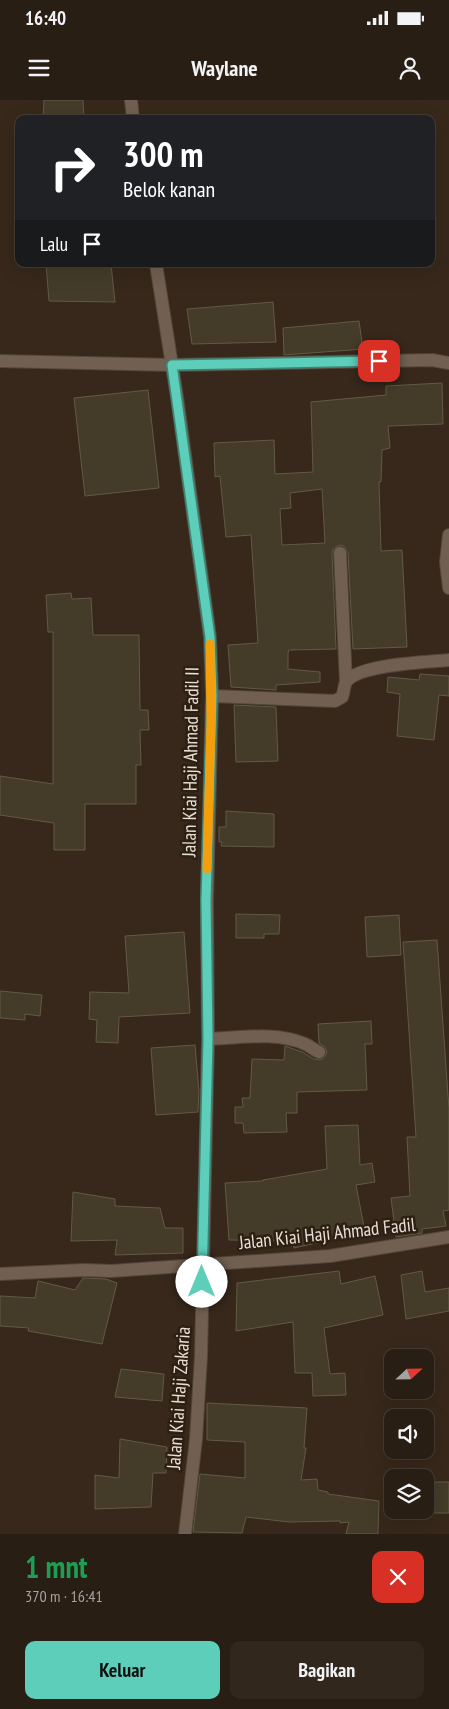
<!DOCTYPE html>
<html lang="id">
<head>
<meta charset="utf-8">
<style>
  body { margin:0; font-family:"PT Sans Narrow",sans-serif; background:#31271d; color:#f1f3f6; height:100vh; display:flex; flex-direction:column; font-size:19px; white-space:nowrap }
  * { box-sizing:border-box; margin:0 }
  p { font-size:16px; color:#a5a2a0 }
  .icon { flex:none; width:28px; height:28px; fill:none; stroke:currentColor; stroke-width:2; stroke-linecap:round; stroke-linejoin:round }
  .map { position:relative; height:1434px; overflow:hidden }
  .sheet { display:flex; flex-direction:column; background:#291e14; flex:1 }
  .sheet>* { flex:none }
  .banner { position:absolute; left:15px; top:15px; width:420px; height:152px; border-radius:10px; box-shadow:0 5px 20px #0002,0 0 0 1px #453c34; background:#202124; color:#fff; overflow:hidden }
  .needle { width:32px; rotate:68deg }
  .fabs { position:absolute; left:384px; top:1249px; display:grid; gap:10px }
  .fabs a { display:grid; place-items:center; width:50px; height:50px; border-radius:10px; background:#291e14; box-shadow:0 5px 20px #0002,0 0 0 1px #453c34; font-size:25px }
  .pin { position:absolute; display:grid; place-items:center; width:42px; height:42px; color:#fff; margin:-21px; border-radius:10px; box-shadow:0 2px 8px #0006 }
  .me { position:absolute; width:55px; margin:-28px; rotate:0deg; stroke-linejoin:round; filter:drop-shadow(0 0 4px #0008) }
  .turn { display:flex; align-items:center; gap:18px; height:105px; padding:0 25px; font-size:22px }
  .turn .icon { width:65px; height:65px; stroke-width:2.5 }
  .turn b { display:block; font-size:35px; line-height:42px }
  .then { display:flex; align-items:center; height:48px; padding:0 25px; background:#0003; gap:10px; font-size:19px }
  .round { display:grid; place-items:center; flex:none; width:52px; height:52px; border-radius:10px; background:#31271d }
  .headline { display:flex; align-items:center; justify-content:space-between; height:85px; padding:0 25px }
  h1 { font-size:30px; font-weight:700; line-height:38px; color:#1e9e55 }
  .action { display:flex; gap:10px; margin-top:auto; padding:10px 25px }
  .action a { flex:1; height:58px; border-radius:10px; background:#5dceb9; color:#111; font-size:20px; font-weight:700; line-height:58px; text-align:center }
  .action a+a { background:#31271d; color:#f1f3f6 }
  .status { display:flex; justify-content:space-between; align-items:center; height:35px; padding:0 25px; background:#291e14; direction:ltr }
  .status svg { height:14px; fill:currentColor }
  header { display:flex; justify-content:space-between; align-items:center; height:65px; padding:0 25px; background:#291e14; font-size:22px; font-weight:700 }
  .map>svg:first-child { display:block }
</style>
</head>
<body>
<div class="status"><b>16:40</b><svg viewBox="0 0 49 12"><path d="M0 12V9h3v3zM5 12V6h3v6zM10 12V3h3v9zM15 12V0h3v12zM26 1h20v11H26zM47 4h2v5h-2z"/></svg></div>
<header><svg class="icon" aria-label="menu" viewBox="0 0 24 24"><path d="M4 6h16M4 12h16M4 18h16"/></svg>Waylane<svg class="icon" aria-label="person" viewBox="0 0 24 24"><circle cx="12" cy="8" r="4"/><path d="M4 21q1-7 8-7t8 7"/></svg></header>
<div class="map">
<svg width="449" height="1434" viewBox="0 0 449 1434">
  <rect width="100%" height="100%" fill="#37281b"/>
  <g fill="#443c29" stroke="#625946" fill-rule="evenodd">
    <polygon points="44,0 83,0 84,19 43,19"/>
    <polygon points="46,164 111,164 115,202 49,201"/>
    <polygon points="273,202 276,242 192,244 187,209"/>
    <polygon points="359,221 363,249 284,255 283,228"/>
    <path d="M 442,283 L 443,324 L 388,326 L 390,348 L 382,350 L 381,382 L 379,382 L 381,451 L 402,450 L 407,547 L 353,549 L 348,453 L 344,446 L 339,445 L 333,449 L 332,453 L 336,549 L 289,550 L 288,553 L 288,569 L 320,572 L 320,582 L 276,585 L 276,590 L 231,587 L 228,545 L 258,543 L 251,435 L 226,437 L 220,376 L 215,377 L 214,343 L 274,340 L 275,374 L 313,372 L 311,302 L 386,295 L 386,286 ZM 322,389 L 325,443 L 282,445 L 280,409 L 291,408 L 290,393 Z"/>
    <polygon points="148,290 159,388 85,396 74,298"/>
    <polygon points="71,493 72,499 91,498 93,535 139,535 140,610 148,610 149,630 140,630 141,665 136,665 136,704 85,704 85,750 54,750 54,723 0,715 0,676 53,684 53,532 48,532 46,495"/>
    <polygon points="420,574 449,576 449,596 439,595 434,640 397,636 400,594 387,592 388,577 419,580"/>
    <polygon points="234,605 276,607 278,661 236,662"/>
    <polygon points="226,711 274,714 274,747 221,746 222,742 219,742 219,727 226,727"/>
    <polygon points="236,814 280,815 279,834 264,834 264,838 236,838"/>
    <polygon points="399,815 401,855 367,857 365,817"/>
    <polygon points="184,832 190,913 119,917 118,943 96,942 97,920 89,919 90,892 129,893 125,836"/>
    <polygon points="437,840 449,1009 449,1110 443,1111 446,1126 422,1129 422,1133 396,1137 391,1098 410,1096 407,1037 416,1037 403,842"/>
    <polygon points="0,891 42,895 40,916 25,914 25,920 0,918"/>
    <polygon points="371,921 372,944 365,944 367,990 297,992 297,1013 286,1013 287,1032 244,1033 243,1023 235,1023 235,1007 243,1007 242,998 250,998 252,959 284,960 285,946 302,952 314,959 320,960 324,958 327,952 325,947 319,943 318,924"/>
    <polygon points="195,945 199,992 198,1012 156,1015 151,948"/>
    <polygon points="358,1025 360,1065 372,1063 375,1082 356,1085 365,1132 294,1148 292,1141 229,1140 225,1083 263,1081 263,1080 327,1069 325,1026"/>
    <polygon points="73,1092 115,1099 115,1106 160,1108 165,1128 183,1128 183,1153 115,1155 117,1140 71,1141"/>
    <polygon points="339,1171 341,1184 375,1176 383,1215 324,1228 330,1274 345,1273 346,1295 313,1296 312,1273 295,1273 293,1222 236,1231 237,1183"/>
    <polygon points="422,1171 425,1192 449,1188 449,1211 406,1219 401,1175"/>
    <polygon points="83,1178 106,1179 117,1183 102,1244 28,1231 29,1228 0,1226 0,1196 35,1198 38,1181 75,1190"/>
    <polygon points="121,1269 164,1274 162,1301 115,1297"/>
    <polygon points="207,1303 307,1308 304,1348 306,1348 301,1380 317,1379 318,1390 328,1392 328,1394 379,1401 378,1434 346,1434 349,1422 340,1423 340,1421 289,1422 246,1417 242,1433 193,1432 200,1374 245,1378 245,1342 207,1340"/>
    <polygon points="120,1339 167,1347 166,1373 153,1373 151,1407 95,1409 95,1375 119,1378"/>
    <polygon points="428,1382 449,1382 449,1413 427,1413"/>
  </g>
  <g fill="none" stroke-linecap="round" stroke-linejoin="round">
    <defs>
      <g id="street">
        <polyline points="131,0 133,19"/>
        <polyline points="156,164 177,297 210,537 212,596 207,800 208,939 201,1256 196,1339 185,1434"/>
        <polyline points="0,261 172,265 432,260 449,263"/>
        <polyline points="449,435 446,462 449,488"/>
        <polyline points="340,453 346,582"/>
        <path d="M 212,596 L 335,601 L 342,597 C 344,593 344,585 346,582 C 358,564 429,562 449,560"/>
        <path d="M 208,939 C 238,938 276,931 305,944 C 310,946 314,950 319,952"/>
        <polyline points="0,1174 84,1170 111,1171 330,1156 449,1137"/>
      </g>
    </defs>
    <use href="#street" stroke="#53473b" stroke-width="14"/>
    <use href="#street" stroke="#716051" stroke-width="12"/>
  </g>
  <g fill="none" stroke-linecap="round" stroke-linejoin="round">
    <defs>
      <polyline id="route" points="202,1182 208,939 206,800 212,596 210,537 172,265 379,261"/>
    </defs>
    <use href="#route" stroke="#3c8678" stroke-width="12"/>
    <use href="#route" stroke="#5dceb9" stroke-width="9"/>
    <polyline stroke="#f59e0b" stroke-width="9" points="207,769 211,623 210,544"/>
  </g>
  <g text-anchor="middle" stroke-width="5" stroke-linejoin="round" paint-order="stroke">
    <g font-size="19" fill="#e8dfd6" stroke="#2d1f12">
      <text transform="translate(190 662) rotate(-89)" y="7">Jalan Kiai Haji Ahmad Fadil II</text>
      <text transform="translate(327 1133) rotate(-6)" y="7">Jalan Kiai Haji Ahmad Fadil</text>
      <text transform="translate(178 1298) rotate(-86)" y="7">Jalan Kiai Haji Zakaria</text>
    </g>
  </g>
</svg>
<div class="fabs">
<a><svg class="needle" viewBox="-14 -14 28 28"><path d="M0-13l5 13h-10z" fill="#e53935"/><path d="M0 13l5-13h-10z" fill="#a5a2a0"/></svg></a>
<a><svg class="icon" aria-label="sound" viewBox="0 0 24 24"><path d="M4 9h4l5-4v14l-5-4H4zM17 9q2 3 0 6"/></svg></a>
<a><svg class="icon" aria-label="layers" viewBox="0 0 24 24"><path d="M12 4l9 5-9 5-9-5zM3 14l9 5 9-5"/></svg></a>
</div>
<div class="pin" style="left:379px;top:261px;background:#d93025"><svg class="icon" aria-label="arrive" viewBox="0 0 24 24"><path d="M6 21V4h12l-3 4 3 4H6"/></svg></div>
<svg class="me" style="left:202px;top:1182px" viewBox="-20 -20 40 40"><circle r="19" fill="#fff"/><path d="M0-13L10 11 0 6-10 11z" fill="#5dceb9"/></svg>
<div class="banner">
<div class="turn"><svg class="icon" aria-label="right" viewBox="0 0 24 24"><path d="M7 20v-9h11M14 6l5 5-5 5"/></svg><div><b>300 m</b>Belok kanan</div></div>
<div class="then">Lalu<svg class="icon" aria-label="arrive" viewBox="0 0 24 24"><path d="M6 21V4h12l-3 4 3 4H6"/></svg></div>
</div>
</div>
<section class="sheet">
<div class="headline"><div><h1>1 mnt</h1><p>370 m · 16:41</p></div><a class="round" style="background:#d93025;color:#fff"><svg class="icon" aria-label="close" viewBox="0 0 24 24"><path d="M6 6l12 12M18 6L6 18"/></svg></a></div>
<div class="action"><a>Keluar</a><a>Bagikan</a></div>
</section>
</body>
</html>
